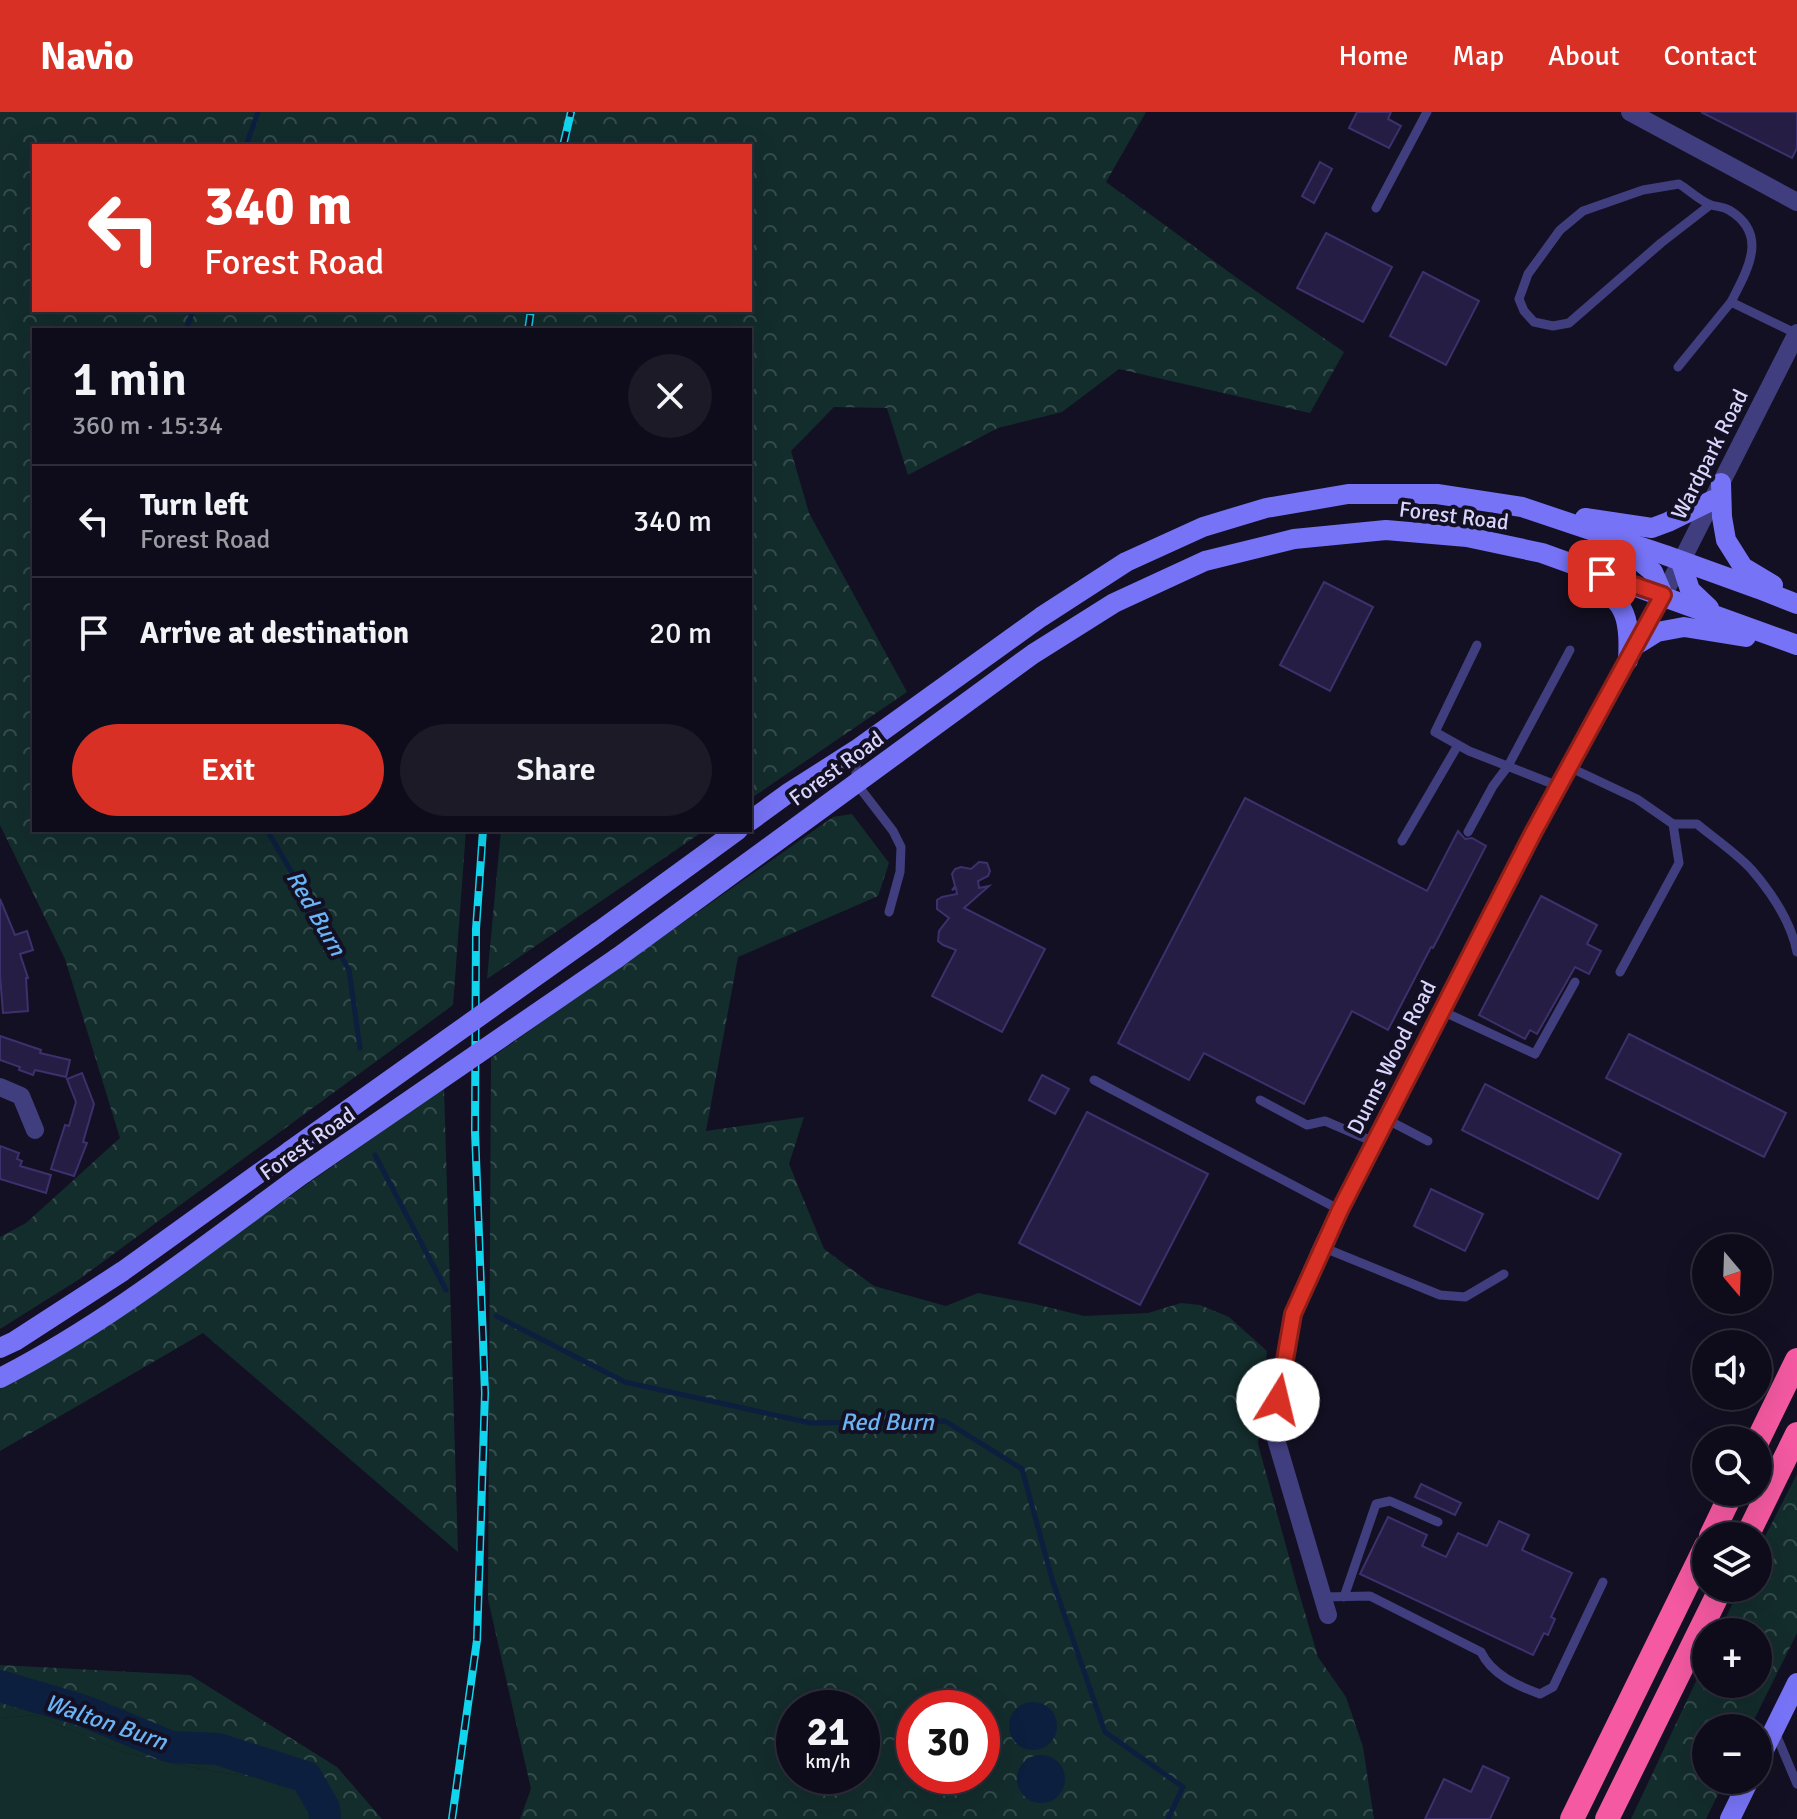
<!DOCTYPE html>
<html lang="en">
<head>
<meta charset="utf-8">
<style>
  body { margin:0; font-family:Signika,sans-serif; background:#1c1a27; color:#f1f3f6; height:100vh; display:flex; flex-direction:column; font-size:30px; white-space:nowrap }
  * { box-sizing:border-box; margin:0 }
  p { font-size:26px; color:#9b9ba2 }
  .icon { flex:none; width:44px; height:44px; fill:none; stroke:currentColor; stroke-width:2; stroke-linecap:round; stroke-linejoin:round }
  .map { position:relative; flex:1; overflow:hidden }
  .panel { position:absolute; left:32px; top:216px; width:720px; height:504px; display:flex; flex-direction:column; background:#0e0c1a; border-radius:0px; box-shadow:0 8px 32px #0002,0 0 0 2px #2e2c39 }
  .panel>* { flex:none }
  .top-card { position:absolute; left:32px; top:32px; width:720px; height:168px; border-radius:0px; box-shadow:0 8px 32px #0002,0 0 0 2px #2e2c39; background:#d93025; color:#fff; overflow:hidden }
  .needle { width:52px; rotate:161deg }
  .controls { position:absolute; left:1692px; top:1122px; display:grid; gap:16px }
  .controls a { display:grid; place-items:center; width:80px; height:80px; border-radius:50%; background:#0e0c1a; box-shadow:0 8px 32px #0002,0 0 0 2px #2e2c39; font-size:40px }
  .speed { position:absolute; left:776px; top:1578px; display:flex; gap:16px; font-size:40px; font-weight:700; text-align:center }
  .speed>* { display:grid; place-content:center; width:104px; height:104px; border-radius:50%; background:#0e0c1a; box-shadow:0 8px 32px #0002,0 0 0 2px #2e2c39; line-height:1 }
  .speed small { font-size:20px; font-weight:400 }
  .speed .limit { border:12px solid #d22; background:#fff; color:#111 }
  .pin { position:absolute; display:grid; place-items:center; width:68px; height:68px; color:#fff; margin:-34px; border-radius:16px; box-shadow:0 4px 12px #0006 }
  .me { position:absolute; width:88px; margin:-44px; rotate:9deg; stroke-linejoin:round; filter:drop-shadow(0 0 6px #0008) }
  .turn { display:flex; align-items:center; gap:28px; height:168px; padding:0 40px; font-size:36px }
  .turn .icon { width:104px; height:104px; stroke-width:2.5 }
  .turn b { display:block; font-size:56px; line-height:68px }
  .round { display:grid; place-items:center; flex:none; width:84px; height:84px; border-radius:42px; background:#1c1a27 }
  .head { display:flex; align-items:center; justify-content:space-between; height:136px; padding:0 40px }
  h1 { font-size:48px; font-weight:600; line-height:60px }
  .action { display:flex; gap:16px; margin-top:auto; padding:16px 40px }
  .action a { flex:1; height:92px; border-radius:48px; background:#d93025; color:#fff; font-size:32px; font-weight:600; line-height:92px; text-align:center }
  .action a+a { background:#1c1a27; color:#f1f3f6 }
  ul { padding:0; list-style:none }
  li { display:flex; align-items:center; gap:24px; height:112px; padding:0 40px; border-top:2px solid #2e2c39 }
  li div { flex:1 }
  li b { display:block; font-size:30px }
  li em { font-style:normal }
  header { display:flex; align-items:center; gap:48px; box-sizing:border-box; height:112px; padding:0 40px; background:#d93025; color:#fff }
  header strong { font-size:38px }
  nav { display:flex; gap:44px; margin-inline-start:auto; font-size:28px }
  .map>svg:first-child { display:block }
</style>
</head>
<body>
<header>
<strong>Navio</strong>
<nav><a>Home</a><a>Map</a><a>About</a><a>Contact</a></nav>
</header>
<div class="map">
<svg width="1797" height="1707" viewBox="0 0 1797 1707">
  <defs>
    <pattern id="forest-crowns" width="20" height="18" patternUnits="userSpaceOnUse" patternTransform="scale(2)"><rect width="20" height="18" fill="#132d2c"/><path d="M2 6a3 3 0 1 1 6 0M12 15a3 3 0 1 1 6 0" fill="none" stroke="#354b4c"/></pattern>
  </defs>
  <rect width="100%" height="100%" fill="#131023"/>
  <polygon fill="#132d2c" points="35,1603 126,1641 211,1659 268,1667 308,1689 311,1707 0,1707 0,1606"/>
  <g fill="url(#forest-crowns)" fill-rule="evenodd">
    <path d="M 0,0 L 1146,0 L 1106,70 L 1237,166 L 1344,240 L 1310,301 L 1119,257 L 1062,300 L 998,316 L 908,363 L 887,296 L 834,295 L 791,339 L 809,401 L 907,580 L 750,687 L 750,218 L 34,218 L 34,718 L 466,718 L 453,893 L 78,1168 L 0,1217 L 0,1125 L 26,1111 L 120,1026 L 65,847 L 0,713 ZM 750,34 L 750,198 L 34,198 L 34,34 Z"/>
    <path d="M 852,702 L 889,751 L 878,784 L 738,845 L 706,1019 L 804,1005 L 789,1052 L 824,1137 L 874,1174 L 946,1194 L 978,1181 L 1035,1192 L 1084,1204 L 1148,1201 L 1181,1191 L 1200,1193 L 1229,1205 L 1267,1239 L 1258,1332 L 1297,1474 L 1318,1545 L 1346,1585 L 1363,1635 L 1374,1707 L 520,1707 L 531,1677 L 488,1487 L 491,946 L 833,705 ZM 794,1596 L 862,1596 L 862,1664 L 794,1664 ZM 914,1596 L 982,1596 L 982,1664 L 914,1664 Z"/>
    <polygon points="501,718 705,718 487,867"/>
    <polygon points="444,976 458,1440 203,1221 0,1339 0,1274 141,1189"/>
    <polygon points="1797,1362 1797,1521 1750,1616 1706,1616 1706,1668 1725,1668 1706,1707 1631,1707 1706,1548 1706,1572 1758,1572 1758,1520 1719,1520 1740,1476 1758,1476 1758,1438"/>
    <polygon points="0,1553 190,1563 337,1655 382,1707 311,1707 307,1689 268,1667 211,1659 126,1641 35,1603 0,1606"/>
  </g>
  <g fill="#0d1f3f">
    <circle cx="1033" cy="1614" r="24"/>
    <circle cx="1041" cy="1667" r="24"/>
  </g>
  <g fill="none" stroke-linecap="round" stroke-linejoin="round">
    <g stroke="#0d1f3f" stroke-width="5">
      <polyline points="246,34 258,0"/>
      <polyline points="186,218 193,198"/>
      <polyline points="267,718 349,858 360,936"/>
      <polyline points="375,1043 446,1178"/>
      <polyline points="496,1204 625,1270 811,1311 945,1309 1022,1357 1052,1467 1105,1620 1183,1675 1168,1707"/>
    </g>
    <polyline stroke="#0d1f3f" stroke-width="32" points="0,1574 84,1599 171,1635 218,1637 306,1665 324,1696 325,1707"/>
  </g>
  <g fill="#251d43" stroke="#3d316d" stroke-width="2">
    <polygon points="1357,0 1391,0 1388,7 1401,14 1389,36 1349,16"/>
    <polygon points="1701,0 1797,0 1797,36 1792,46"/>
    <polygon points="1320,50 1332,57 1314,91 1302,84"/>
    <polygon points="1326,121 1392,155 1363,210 1297,176"/>
    <polygon points="1423,160 1479,189 1446,253 1390,224"/>
    <polygon points="1324,470 1373,495 1330,579 1280,553"/>
    <polygon points="1245,686 1427,779 1458,719 1465,727 1472,726 1486,734 1433,836 1431,835 1388,918 1352,899 1304,992 1204,941 1189,968 1118,931"/>
    <polygon points="979,750 987,751 990,759 988,764 978,769 979,776 989,774 964,796 1045,837 1002,920 932,884 956,838 943,833 938,829 939,819 949,806 937,797 937,788 942,785 957,782 956,776 952,778 955,774 952,762 955,757 961,755 971,757"/>
    <polygon points="1541,784 1597,813 1587,832 1601,839 1589,862 1575,855 1537,922 1530,918 1525,927 1479,903"/>
    <polygon points="0,787 15,823 27,819 33,838 20,842 28,866 26,866 28,899 3,901 0,863"/>
    <polygon points="1629,922 1786,1001 1764,1045 1606,966"/>
    <polygon points="0,924 41,938 40,941 70,948 66,965 35,958 33,963 19,958 20,955 0,948"/>
    <polygon points="82,961 94,992 83,1030 87,1031 74,1064 51,1057 65,1013 69,1014 76,990 67,967"/>
    <polygon points="1042,963 1069,977 1055,1002 1029,988"/>
    <polygon points="1485,972 1621,1042 1598,1087 1462,1018"/>
    <polygon points="1087,1000 1208,1062 1140,1193 1019,1131"/>
    <polygon points="0,1034 19,1041 17,1047 22,1049 20,1054 51,1063 46,1081 0,1067"/>
    <polygon points="1431,1077 1483,1102 1465,1139 1414,1114"/>
    <polygon points="1421,1372 1461,1391 1455,1403 1415,1385"/>
    <polygon points="1388,1405 1427,1423 1422,1434 1446,1445 1458,1421 1487,1434 1499,1409 1529,1423 1522,1438 1572,1461 1551,1505 1555,1507 1548,1523 1544,1521 1533,1543 1360,1462"/>
    <polygon points="1483,1654 1509,1666 1490,1707 1425,1707 1444,1667 1471,1680"/>
  </g>
  <g fill="none" stroke-linecap="round" stroke-linejoin="round">
    <g stroke="#413e7f" stroke-width="9">
      <path d="M 1710,93 L 1661,131 L 1569,211 L 1553,214 L 1534,210 L 1524,199 L 1519,187 L 1528,162 L 1560,118 L 1583,99 L 1643,78 L 1679,72 C 1689,78 1700,89 1711,93 C 1717,95 1722,94 1729,98 C 1769,122 1748,157 1731,190"/>
      <polyline points="1376,96 1427,0"/>
      <polyline points="1678,255 1731,190 1797,222"/>
      <polyline points="1477,533 1435,620 1469,639 1558,674"/>
      <polyline points="856,641 856,671 893,719 901,735 900,760 889,800"/>
      <polyline points="1569,655 1637,687 1673,712 1679,751 1620,860"/>
      <path d="M 1673,712 L 1697,712 C 1714,726 1736,741 1751,757 C 1771,780 1791,810 1797,840"/>
      <polyline points="1468,720 1493,674 1508,654 1570,538"/>
      <polyline points="1402,729 1458,633"/>
      <polyline points="1442,899 1535,942 1575,870"/>
      <polyline points="1094,968 1340,1098"/>
      <polyline points="1260,988 1307,1013 1325,1009 1374,1030"/>
      <polyline points="1386,1007 1428,1029"/>
      <polyline points="1322,1135 1440,1183 1465,1185 1504,1162"/>
      <path d="M 1323,1485 L 1370,1484 L 1481,1540 C 1492,1563 1518,1574 1540,1582 L 1553,1575 L 1603,1470"/>
      <polyline points="1344,1485 1376,1392 1390,1389 1438,1410"/>
      <polyline points="1775,1620 1797,1672"/>
    </g>
    <g stroke="#413e7f" stroke-width="18">
      <polyline points="1630,0 1797,90"/>
      <polyline points="0,975 21,984 35,1018"/>
      <polyline points="1328,1503 1273,1317 1293,1202 1322,1135 1374,1030 1533,721 1681,450 1797,221"/>
    </g>
    <g stroke="#7773f6" stroke-width="20">
      <polyline points="1721,371 1722,405 1726,428 1743,455 1773,473"/>
      <polyline points="1585,406 1652,416 1668,410 1713,388"/>
      <polyline points="1622,434 1653,460 1663,483"/>
      <polyline points="1681,450 1690,478 1709,496"/>
      <path d="M 1582,465 C 1624,487 1631,501 1628,548"/>
      <polyline points="1636,533 1657,520 1684,515 1746,525"/>
      <polyline points="750,709 787,682 856,638 1041,505 1126,450 1203,415 1266,396 1348,382 1437,382 1522,395 1665,443 1759,477 1797,492"/>
      <polyline points="598,820 738,718"/>
      <polyline points="617,846 1033,542 1114,491 1205,449 1294,427 1386,418 1467,425 1542,441 1797,533"/>
      <polyline points="0,1236 15,1229 123,1159 290,1039"/>
      <path d="M 0,1266 C 109,1210 205,1133 304,1061"/>
      <polyline points="1758,1650 1797,1571"/>
      <polyline points="1730,1707 1749,1668"/>
    </g>
    <g stroke="#f459a1" stroke-width="24">
      <polyline points="1758,1328 1797,1248"/>
      <polyline points="1711,1424 1732,1380"/>
      <polyline points="1747,1424 1797,1322"/>
      <polyline points="1572,1707 1706,1434"/>
      <polyline points="1607,1707 1721,1476"/>
    </g>
    <defs>
      <g id="rail">
        <polyline points="563,34 571,0"/>
        <polyline points="528,218 531,198"/>
        <polyline points="452,1707 477,1528 485,1281 475,1019 476,817 483,718"/>
      </g>
    </defs>
    <use href="#rail" stroke="#10d5ed" stroke-width="8"/>
    <use href="#rail" stroke="#131023" stroke-width="5" stroke-dasharray="15" stroke-linecap="butt"/>
    <g stroke="#7773f6" stroke-width="20">
      <polyline points="290,1039 598,820"/>
      <polyline points="304,1061 617,846"/>
    </g>
  </g>
  <g fill="none" stroke-linecap="round" stroke-linejoin="round">
    <defs>
      <polyline id="route" points="1278,1288 1293,1202 1340,1098 1533,721 1663,483 1602,462"/>
    </defs>
    <use href="#route" stroke="#8d1f18" stroke-width="20"/>
    <use href="#route" stroke="#d93025" stroke-width="14"/>
  </g>
  <g text-anchor="middle" stroke-width="8" stroke-linejoin="round" paint-order="stroke">
    <g font-size="22" fill="#dad5fc" stroke="#131023">
      <text transform="translate(1709 342) rotate(-63)" y="8">Wardpark Road</text>
      <text transform="translate(1454 403) rotate(7)" y="8">Forest Road</text>
      <text transform="translate(836 656) rotate(-36)" y="8">Forest Road</text>
      <text transform="translate(1391 945) rotate(-63)" y="8">Dunns Wood Road</text>
      <text transform="translate(307 1031) rotate(-35)" y="8">Forest Road</text>
    </g>
    <g font-size="24" font-style="italic" fill="#6ab3f5" stroke="#131023">
      <text transform="translate(316 801) rotate(60)" y="8">Red Burn</text>
      <text x="887" y="1318">Red Burn</text>
      <text transform="translate(106 1610) rotate(19)" y="8">Walton Burn</text>
    </g>
  </g>
</svg>
<div class="controls">
<a><svg class="needle" viewBox="-14 -14 28 28"><path d="M0-13l5 13h-10z" fill="#e53935"/><path d="M0 13l5-13h-10z" fill="#9b9ba2"/></svg></a>
<a><svg class="icon" aria-label="sound" viewBox="0 0 24 24"><path d="M4 9h4l5-4v14l-5-4H4zM17 9q2 3 0 6"/></svg></a>
<a><svg class="icon" aria-label="search" viewBox="0 0 24 24"><circle cx="10" cy="10" r="6"/><path d="M15 15l6 6"/></svg></a>
<a><svg class="icon" aria-label="layers" viewBox="0 0 24 24"><path d="M12 4l9 5-9 5-9-5zM3 14l9 5 9-5"/></svg></a>
<a>+</a>
<a>−</a>
</div>
<div class="speed"><div>21<small>km/h</small></div><div class="limit">30</div></div>
<div class="pin" style="left:1602px;top:462px;background:#d93025"><svg class="icon" aria-label="arrive" viewBox="0 0 24 24"><path d="M6 21V4h12l-3 4 3 4H6"/></svg></div>
<svg class="me" style="left:1278px;top:1288px" viewBox="-20 -20 40 40"><circle r="19" fill="#fff"/><path d="M0-13L10 11 0 6-10 11z" fill="#d93025"/></svg>
<div class="top-card">
<div class="turn"><svg class="icon" aria-label="left" viewBox="0 0 24 24"><path d="M17 20v-9H6M10 6l-5 5 5 5"/></svg><div><b>340 m</b>Forest Road</div></div>
</div>
<section class="panel">
<div class="head"><div><h1>1 min</h1><p>360 m · 15:34</p></div><a class="round"><svg class="icon" aria-label="close" viewBox="0 0 24 24"><path d="M6 6l12 12M18 6L6 18"/></svg></a></div>
<ul>
<li><svg class="icon" aria-label="left" viewBox="0 0 24 24"><path d="M17 20v-9H6M10 6l-5 5 5 5"/></svg><div><b>Turn left</b><p>Forest Road</p></div><em>340 m</em></li>
<li><svg class="icon" aria-label="arrive" viewBox="0 0 24 24"><path d="M6 21V4h12l-3 4 3 4H6"/></svg><div><b>Arrive at destination</b></div><em>20 m</em></li>
</ul>
<div class="action"><a>Exit</a><a>Share</a></div>
</section>
</div>
</body>
</html>
